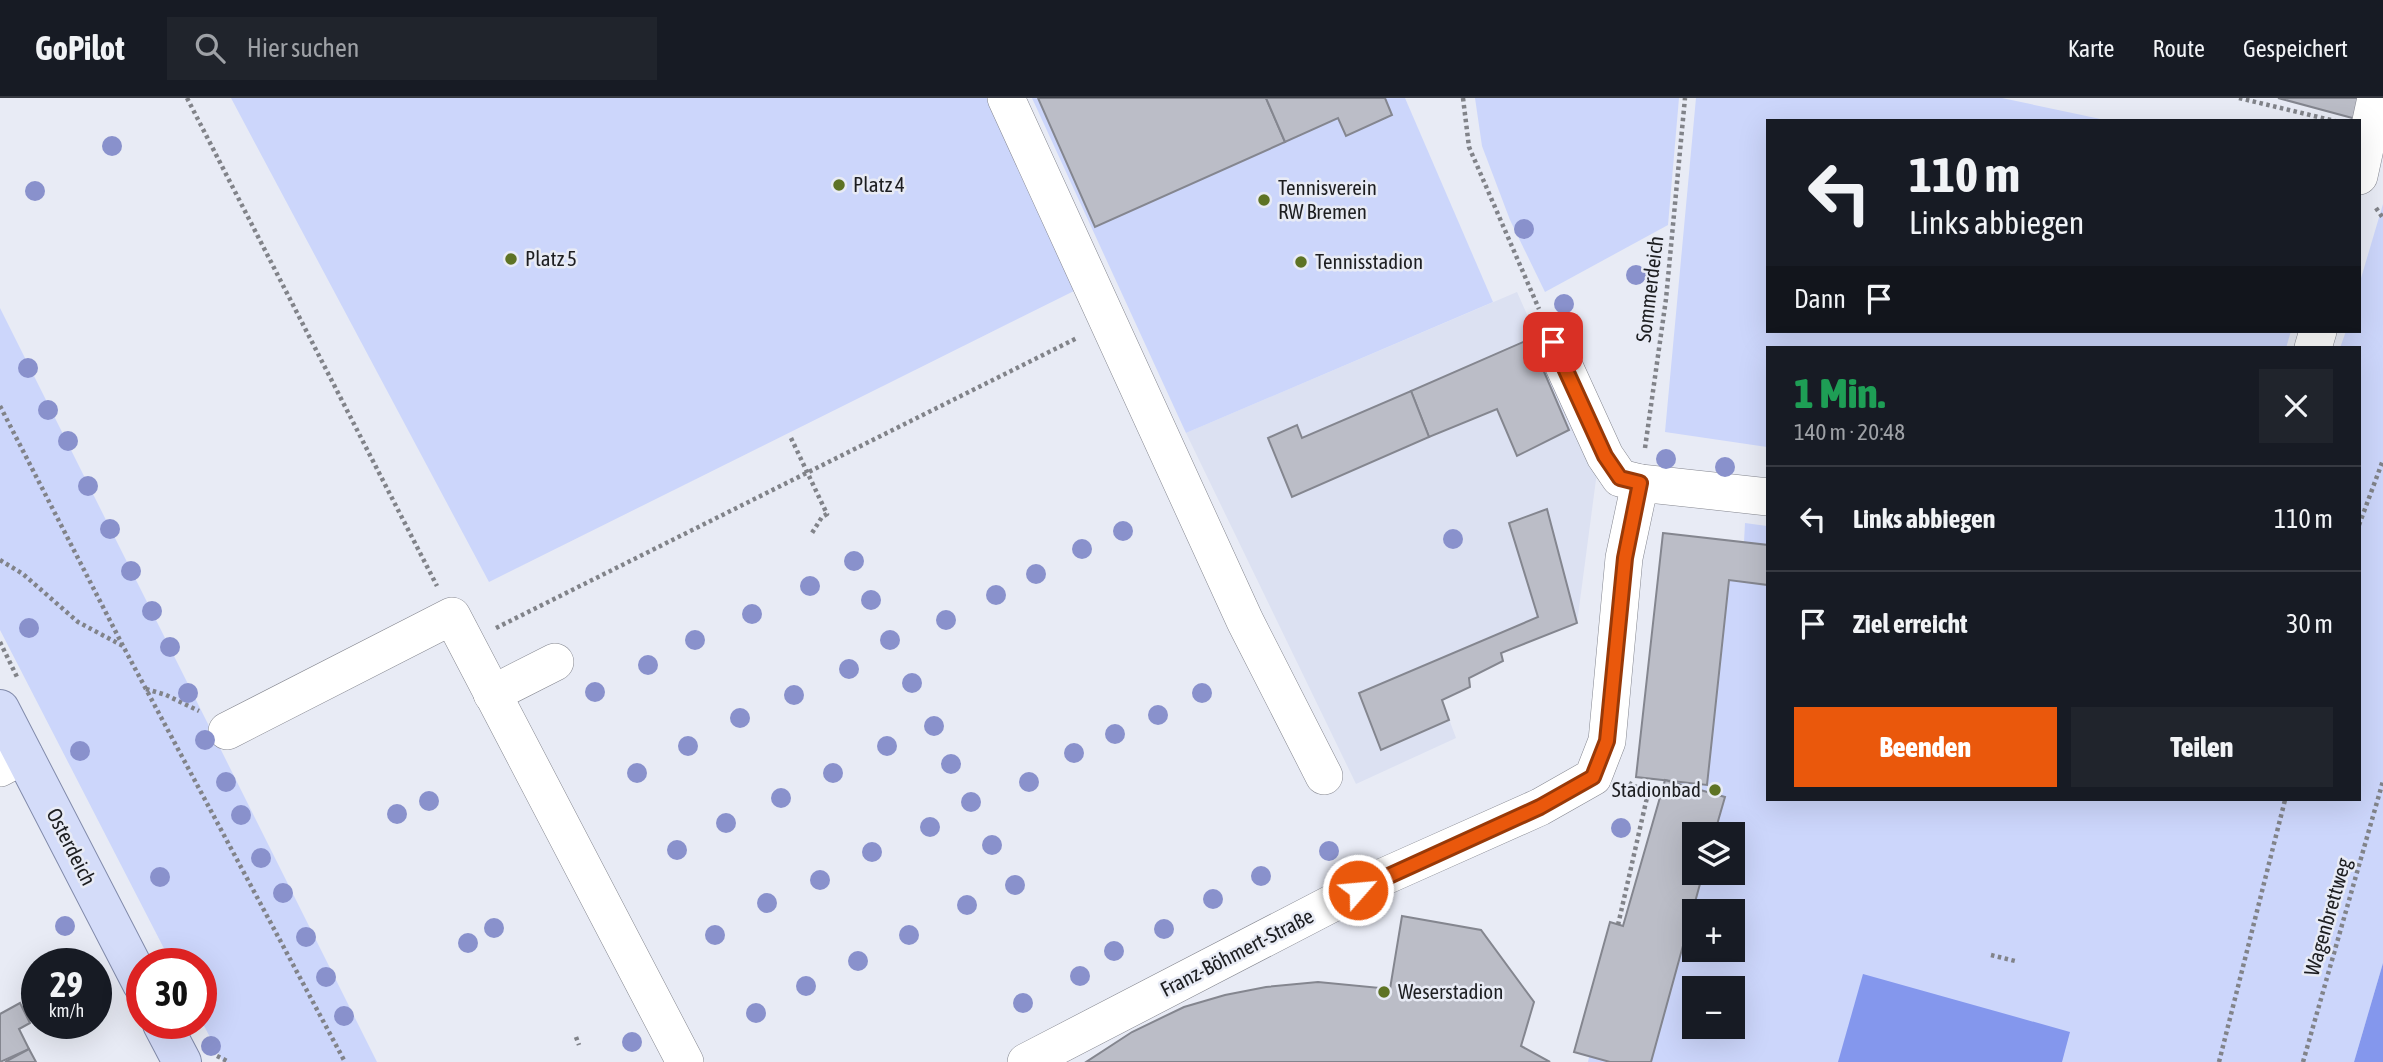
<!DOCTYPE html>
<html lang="de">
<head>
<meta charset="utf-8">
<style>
  body { margin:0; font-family:"Asap Condensed",sans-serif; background:#20242c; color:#f1f3f6; height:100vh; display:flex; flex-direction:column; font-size:26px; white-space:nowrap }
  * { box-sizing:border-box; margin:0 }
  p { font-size:23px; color:#9ea1a6 }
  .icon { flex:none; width:38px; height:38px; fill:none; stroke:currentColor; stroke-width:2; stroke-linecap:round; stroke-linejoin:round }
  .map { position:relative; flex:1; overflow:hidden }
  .sheet { position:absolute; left:1766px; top:248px; width:595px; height:455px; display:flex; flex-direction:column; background:#171b24; border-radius:0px; box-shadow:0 7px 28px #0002 }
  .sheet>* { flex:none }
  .top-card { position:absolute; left:1766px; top:21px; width:595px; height:214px; border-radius:0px; box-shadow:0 7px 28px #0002; background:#171b24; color:#f1f3f6; overflow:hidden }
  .controls { position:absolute; left:1682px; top:724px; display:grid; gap:14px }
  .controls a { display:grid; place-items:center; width:63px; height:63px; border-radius:0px; background:#171b24; box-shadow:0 7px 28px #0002; font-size:35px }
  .speed { position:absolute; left:21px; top:850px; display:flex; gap:14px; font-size:35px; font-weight:700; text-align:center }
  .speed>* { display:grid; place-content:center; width:91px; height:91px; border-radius:50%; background:#171b24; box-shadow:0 7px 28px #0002; line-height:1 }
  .speed small { font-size:18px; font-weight:400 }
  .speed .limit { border:10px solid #d22; background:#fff; color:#111 }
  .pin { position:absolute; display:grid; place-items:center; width:60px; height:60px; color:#fff; margin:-30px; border-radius:14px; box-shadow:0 4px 10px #0006 }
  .me { position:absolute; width:77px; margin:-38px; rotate:63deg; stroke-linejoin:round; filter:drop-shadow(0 0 5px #0008) }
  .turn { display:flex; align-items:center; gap:24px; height:147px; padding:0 28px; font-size:32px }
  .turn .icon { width:91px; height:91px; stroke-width:2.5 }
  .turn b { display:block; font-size:49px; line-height:60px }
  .then { display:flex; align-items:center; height:66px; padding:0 28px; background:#0003; gap:14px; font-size:26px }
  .round { display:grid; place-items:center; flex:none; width:74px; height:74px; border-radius:0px; background:#20242c }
  .head { display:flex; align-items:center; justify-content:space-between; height:119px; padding:0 28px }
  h1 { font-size:42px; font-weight:800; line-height:52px; color:#1e9e55 }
  .cta { display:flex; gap:14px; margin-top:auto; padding:14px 28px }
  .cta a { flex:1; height:80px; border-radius:0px; background:#ea580c; color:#fff; font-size:28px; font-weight:800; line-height:80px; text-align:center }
  .cta a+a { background:#20242c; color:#f1f3f6 }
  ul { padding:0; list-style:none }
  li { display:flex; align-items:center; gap:21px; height:105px; padding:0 28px; border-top:2px solid #363941 }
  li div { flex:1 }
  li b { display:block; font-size:26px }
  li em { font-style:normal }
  header { display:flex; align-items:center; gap:42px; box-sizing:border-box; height:98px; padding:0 35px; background:#171b24; border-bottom:2px solid #363941 }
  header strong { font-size:33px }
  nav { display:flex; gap:38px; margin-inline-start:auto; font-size:24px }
  .search { width:490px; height:63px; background:#20242c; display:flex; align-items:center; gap:18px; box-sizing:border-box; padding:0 24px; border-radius:0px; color:#9ea1a6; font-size:26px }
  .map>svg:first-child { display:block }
</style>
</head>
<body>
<header>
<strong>GoPilot</strong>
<div class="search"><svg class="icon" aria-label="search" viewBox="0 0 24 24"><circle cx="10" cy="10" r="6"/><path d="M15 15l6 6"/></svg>Hier suchen</div>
<nav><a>Karte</a><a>Route</a><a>Gespeichert</a></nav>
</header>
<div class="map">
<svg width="2383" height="964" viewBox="0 0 2383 964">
  <rect width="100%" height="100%" fill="#e8ebf5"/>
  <polygon fill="#dce1f2" points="1517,194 1597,374 1577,525 1501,554 1503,563 1469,580 1470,589 1442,602 1456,640 1356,686 1186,335"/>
  <g fill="#ccd6fb" fill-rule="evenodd">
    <polygon points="231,0 991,0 1078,191 489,484"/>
    <polygon points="1032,0 1405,0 1493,204 1186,335"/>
    <polygon points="1475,0 1679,0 1668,127 1545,194 1510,122 1482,48"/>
    <polygon points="1696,0 2002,0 2110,23 1768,23 1768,233 2291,233 2286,250 1768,250 1767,349 1665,334"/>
    <path d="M 2383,106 L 2383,865 L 2354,964 L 1588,964 L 1589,959 L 1574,954 L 1610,824 L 1624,828 L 1664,683 L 1636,679 L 1663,435 L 1744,444 L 1745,425 L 1767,428 L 1768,702 L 2359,702 L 2359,250 L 2340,250 L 2346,233 L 2359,233 L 2359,187 ZM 1694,737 L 1732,737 L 1732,775 L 1694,775 ZM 1694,814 L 1732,814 L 1732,852 L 1694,852 ZM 1694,891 L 1732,891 L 1732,929 L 1694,929 Z"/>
    <polygon points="0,210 377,964 223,964 201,922 201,866 172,866 0,532"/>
  </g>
  <g fill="#8497ed">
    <polygon points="2383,865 2383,964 2354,964"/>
    <polygon points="1863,876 2070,934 2062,964 1838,964"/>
  </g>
  <g fill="#bbbdc7" stroke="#84868f" stroke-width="2">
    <polygon points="1038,0 1266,0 1285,44 1095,129"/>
    <polygon points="1266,0 1385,0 1392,17 1346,38 1338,20 1285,44"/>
    <polygon points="2278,0 2361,0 2356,21"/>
    <polygon points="1530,241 1569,332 1517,358 1497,311 1429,339 1411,293"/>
    <polygon points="1411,293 1429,339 1292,399 1268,340 1297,327 1302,340"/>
    <polygon points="1547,411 1577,525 1501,555 1503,563 1469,580 1470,589 1442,602 1449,622 1381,652 1359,595 1538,519 1509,425"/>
    <polygon points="1663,435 1768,447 1768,487 1729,482 1707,687 1636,679"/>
    <polygon points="1665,682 1725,699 1714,737 1694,737 1694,775 1703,775 1651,964 1610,964 1574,954 1610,824 1623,828"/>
    <polygon points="1402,818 1481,832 1534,904 1521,948 1550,964 1086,964 1132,934 1184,909 1225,897 1266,889 1318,884 1390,891"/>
    <polygon points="20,905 30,925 19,931 29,951 0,964 0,916"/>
    <polygon points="29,951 36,964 5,964"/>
  </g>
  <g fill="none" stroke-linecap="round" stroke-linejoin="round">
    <defs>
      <g id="minor">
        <polyline points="1006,0 1245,523 1324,678"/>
        <polyline points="2359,78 2376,0"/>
        <polyline points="1553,244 1605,358 1620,380 1640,385"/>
        <polyline points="2313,250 2318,233"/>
        <polyline points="492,596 555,564"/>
        <polyline points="227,633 452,518 685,964"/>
        <polyline points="0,670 24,657"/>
        <polyline points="1026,964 1383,779 1540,709 1593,679 1607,643 1624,460 1640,385 1768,399"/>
      </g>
      <g id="major">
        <polyline points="0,611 142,886"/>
        <polyline points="162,926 182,964"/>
      </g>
    </defs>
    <use href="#minor" stroke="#84868f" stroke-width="38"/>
    <use href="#major" stroke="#828bab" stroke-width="40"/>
    <g stroke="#818389" stroke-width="4.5" stroke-dasharray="3.5 3.5" stroke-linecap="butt">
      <polyline points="187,0 437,488"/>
      <polyline points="1463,0 1469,49 1539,211"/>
      <polyline points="2239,0 2335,23"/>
      <polyline points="2376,110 2383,120"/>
      <polyline points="0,308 123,548 345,964"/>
      <polyline points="791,340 827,416 822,419 812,435"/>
      <polyline points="1645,350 1666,201 1685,0"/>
      <polyline points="2359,427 2383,362"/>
      <polyline points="0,462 23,476 78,524 123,548"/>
      <polyline points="496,530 1077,240"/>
      <polyline points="0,544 17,579"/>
      <polyline points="146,591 166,597 199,613"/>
      <polyline points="1618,827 1648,695 1629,685"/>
      <polyline points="1991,857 2015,863"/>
      <polyline points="576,939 579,947"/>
      <polyline points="217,958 229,964"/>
      <polyline points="2219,964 2285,702"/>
      <polyline points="2303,964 2383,683"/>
    </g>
    <use href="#minor" stroke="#fff" stroke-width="37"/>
    <use href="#major" stroke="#d4dcf9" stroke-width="38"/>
  </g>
  <g fill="#8991cc">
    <circle cx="112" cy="48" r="10"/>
    <circle cx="35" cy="93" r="10"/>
    <circle cx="1524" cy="131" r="10"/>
    <circle cx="1636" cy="177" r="10"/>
    <circle cx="1564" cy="206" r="10"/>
    <circle cx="28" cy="270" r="10"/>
    <circle cx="48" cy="312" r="10"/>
    <circle cx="68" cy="343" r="10"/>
    <circle cx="1666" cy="361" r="10"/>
    <circle cx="1725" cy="369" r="10"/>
    <circle cx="88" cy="388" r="10"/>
    <circle cx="110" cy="431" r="10"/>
    <circle cx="1123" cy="433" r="10"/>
    <circle cx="1453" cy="441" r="10"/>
    <circle cx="1082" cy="451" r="10"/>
    <circle cx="854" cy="463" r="10"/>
    <circle cx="131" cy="473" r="10"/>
    <circle cx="1036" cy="476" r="10"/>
    <circle cx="810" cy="488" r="10"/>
    <circle cx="996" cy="497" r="10"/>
    <circle cx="871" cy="502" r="10"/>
    <circle cx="152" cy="513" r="10"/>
    <circle cx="752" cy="516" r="10"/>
    <circle cx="946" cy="522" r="10"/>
    <circle cx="29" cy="530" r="10"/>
    <circle cx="695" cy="542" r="10"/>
    <circle cx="890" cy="542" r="10"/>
    <circle cx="170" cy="549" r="10"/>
    <circle cx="648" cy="567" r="10"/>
    <circle cx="849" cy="571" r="10"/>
    <circle cx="912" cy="585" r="10"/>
    <circle cx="595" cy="594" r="10"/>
    <circle cx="188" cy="595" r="10"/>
    <circle cx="1202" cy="595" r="10"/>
    <circle cx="794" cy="597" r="10"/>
    <circle cx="1158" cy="617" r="10"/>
    <circle cx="740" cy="620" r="10"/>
    <circle cx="934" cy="628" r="10"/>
    <circle cx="1115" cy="636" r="10"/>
    <circle cx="205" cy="642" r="10"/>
    <circle cx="688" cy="648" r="10"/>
    <circle cx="887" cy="648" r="10"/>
    <circle cx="80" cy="653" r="10"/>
    <circle cx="1074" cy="655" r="10"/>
    <circle cx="951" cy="666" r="10"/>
    <circle cx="637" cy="675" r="10"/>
    <circle cx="833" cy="675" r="10"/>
    <circle cx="226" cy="684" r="10"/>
    <circle cx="1029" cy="684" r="10"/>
    <circle cx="781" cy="700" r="10"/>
    <circle cx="429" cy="703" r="10"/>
    <circle cx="971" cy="704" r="10"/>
    <circle cx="397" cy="716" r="10"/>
    <circle cx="241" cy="717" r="10"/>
    <circle cx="726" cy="725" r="10"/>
    <circle cx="930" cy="729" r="10"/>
    <circle cx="1621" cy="730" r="10"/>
    <circle cx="992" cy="747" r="10"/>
    <circle cx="677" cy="752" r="10"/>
    <circle cx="1329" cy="753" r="10"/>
    <circle cx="872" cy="754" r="10"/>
    <circle cx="261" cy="760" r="10"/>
    <circle cx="1261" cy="778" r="10"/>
    <circle cx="160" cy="779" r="10"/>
    <circle cx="820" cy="782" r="10"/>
    <circle cx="1015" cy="787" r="10"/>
    <circle cx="283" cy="795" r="10"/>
    <circle cx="1213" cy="801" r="10"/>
    <circle cx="767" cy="805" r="10"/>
    <circle cx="967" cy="807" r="10"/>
    <circle cx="65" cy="828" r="10"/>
    <circle cx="494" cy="830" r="10"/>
    <circle cx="1164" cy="831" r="10"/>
    <circle cx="715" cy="837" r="10"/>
    <circle cx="909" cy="837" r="10"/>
    <circle cx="306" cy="839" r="10"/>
    <circle cx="468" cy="845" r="10"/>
    <circle cx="1114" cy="853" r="10"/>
    <circle cx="858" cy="863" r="10"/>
    <circle cx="1080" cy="878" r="10"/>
    <circle cx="326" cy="879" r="10"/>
    <circle cx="806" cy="888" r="10"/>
    <circle cx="1023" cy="905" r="10"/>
    <circle cx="756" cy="915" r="10"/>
    <circle cx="344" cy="918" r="10"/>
    <circle cx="632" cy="944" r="10"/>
    <circle cx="211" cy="948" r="10"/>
  </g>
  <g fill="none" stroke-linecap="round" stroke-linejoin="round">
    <defs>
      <polyline id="route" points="1358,792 1540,709 1593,679 1607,643 1625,460 1640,385 1620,380 1605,358 1553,244"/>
    </defs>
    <use href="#route" stroke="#983908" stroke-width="18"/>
    <use href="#route" stroke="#ea580c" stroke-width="12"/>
  </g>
  <g fill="#5e7324" stroke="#e8ebf5" stroke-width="2.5">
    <circle cx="839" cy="87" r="7"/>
    <circle cx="1264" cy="102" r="7"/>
    <circle cx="511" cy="161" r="7"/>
    <circle cx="1301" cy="164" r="7"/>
    <circle cx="1715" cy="692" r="7"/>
    <circle cx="1384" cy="894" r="7"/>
  </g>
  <g text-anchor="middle" stroke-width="5" stroke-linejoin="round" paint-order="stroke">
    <g font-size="21" fill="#1d1e21" stroke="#e8ebf5" text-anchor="start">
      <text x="853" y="94">Platz 4</text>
      <text x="1278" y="97">Tennisverein<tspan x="1278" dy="24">RW Bremen</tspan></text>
      <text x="525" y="168">Platz 5</text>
      <text x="1315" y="171">Tennisstadion</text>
      <text x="1701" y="699" text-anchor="end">Stadionbad</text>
      <text x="1398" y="901">Weserstadion</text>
    </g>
    <g font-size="21" fill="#1d1e21" stroke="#e8ebf5">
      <text transform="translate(1650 191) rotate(-83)" y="7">Sommerdeich</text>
      <text transform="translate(71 749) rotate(63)" y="7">Osterdeich</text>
      <text transform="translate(2328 819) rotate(-74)" y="7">Wagenbrettweg</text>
      <text transform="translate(1237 855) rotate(-27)" y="7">Franz-Böhmert-Straße</text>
    </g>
  </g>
</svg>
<div class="controls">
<a><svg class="icon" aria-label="layers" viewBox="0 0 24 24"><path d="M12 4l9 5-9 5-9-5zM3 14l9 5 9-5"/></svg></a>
<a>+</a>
<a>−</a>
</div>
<div class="speed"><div>29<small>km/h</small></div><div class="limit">30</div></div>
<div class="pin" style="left:1553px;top:244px;background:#d93025"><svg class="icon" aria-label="arrive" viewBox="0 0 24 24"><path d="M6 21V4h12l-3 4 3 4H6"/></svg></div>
<svg class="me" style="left:1358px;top:792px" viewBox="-20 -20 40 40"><circle r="17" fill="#ea580c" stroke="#fff" stroke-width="3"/><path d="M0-11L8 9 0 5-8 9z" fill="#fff"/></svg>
<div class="top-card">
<div class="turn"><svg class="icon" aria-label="left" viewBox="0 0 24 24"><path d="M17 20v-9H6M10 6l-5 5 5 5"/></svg><div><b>110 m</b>Links abbiegen</div></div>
<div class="then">Dann<svg class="icon" aria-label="arrive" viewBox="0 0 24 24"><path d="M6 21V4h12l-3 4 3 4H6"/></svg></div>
</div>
<section class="sheet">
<div class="head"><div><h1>1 Min.</h1><p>140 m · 20:48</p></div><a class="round"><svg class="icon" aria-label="close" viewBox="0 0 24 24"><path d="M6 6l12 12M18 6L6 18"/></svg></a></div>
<ul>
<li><svg class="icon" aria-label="left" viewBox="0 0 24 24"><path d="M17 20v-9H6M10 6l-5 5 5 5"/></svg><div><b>Links abbiegen</b></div><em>110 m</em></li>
<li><svg class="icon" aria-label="arrive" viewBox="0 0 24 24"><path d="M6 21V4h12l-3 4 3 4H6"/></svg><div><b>Ziel erreicht</b></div><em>30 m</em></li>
</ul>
<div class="cta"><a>Beenden</a><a>Teilen</a></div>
</section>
</div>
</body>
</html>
